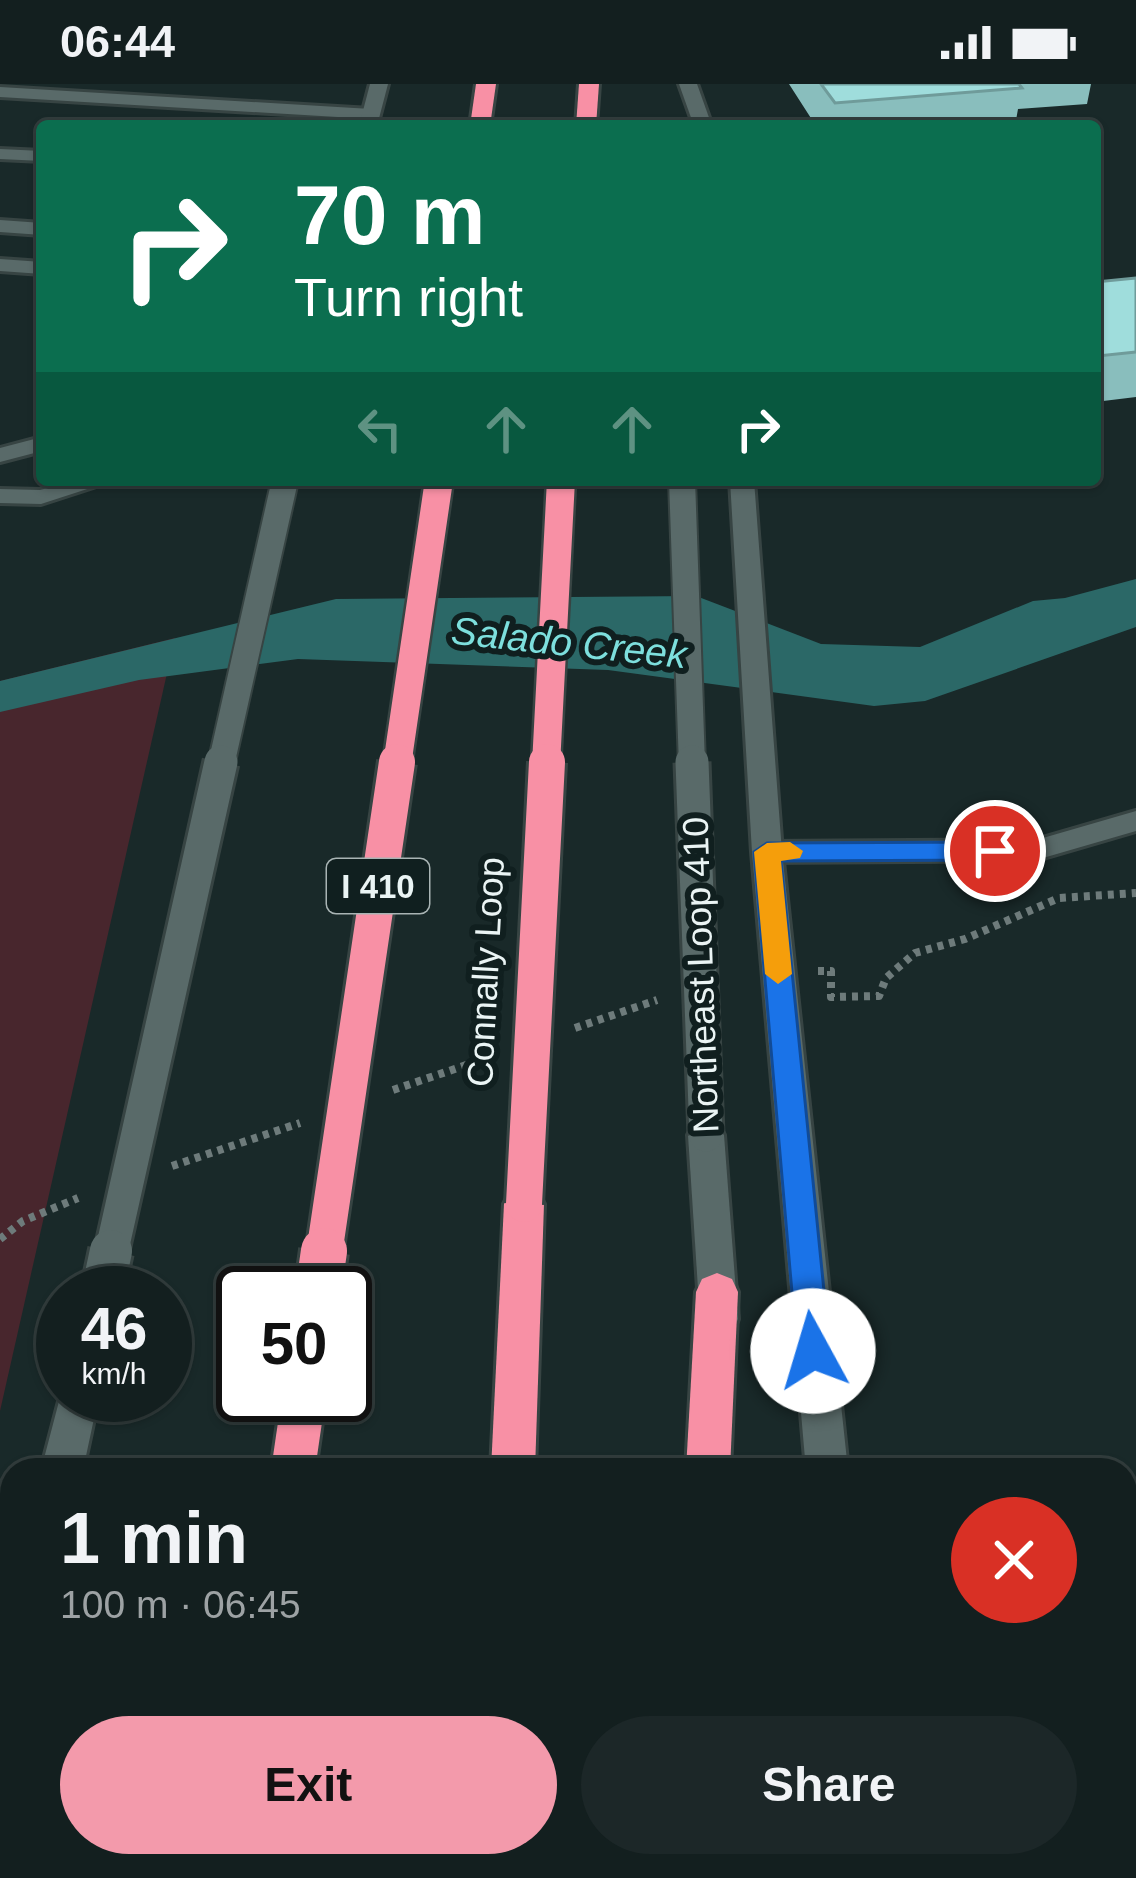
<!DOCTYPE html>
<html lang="en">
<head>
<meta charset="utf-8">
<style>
  body { margin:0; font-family:Helvetica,sans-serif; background:#1c2728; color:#f1f3f6; height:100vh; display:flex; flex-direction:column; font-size:45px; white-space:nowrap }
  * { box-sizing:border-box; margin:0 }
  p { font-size:39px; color:#9da2a4 }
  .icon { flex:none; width:66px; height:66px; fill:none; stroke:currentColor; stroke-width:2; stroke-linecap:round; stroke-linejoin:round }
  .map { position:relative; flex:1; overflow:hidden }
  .sheet { position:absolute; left:0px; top:1374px; width:1137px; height:420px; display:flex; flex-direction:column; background:#131f1f; border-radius:36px 36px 0 0; box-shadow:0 3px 9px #0004,0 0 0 3px #323d3d }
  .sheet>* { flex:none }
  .guide { position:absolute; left:36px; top:36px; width:1065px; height:366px; border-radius:12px; box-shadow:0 3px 9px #0004,0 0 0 3px #323d3d; background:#0b6e4f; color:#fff; overflow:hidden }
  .speed { position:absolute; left:36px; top:1182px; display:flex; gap:24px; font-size:60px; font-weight:700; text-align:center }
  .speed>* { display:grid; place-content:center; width:156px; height:156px; border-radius:50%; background:#131f1f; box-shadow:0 3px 9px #0004,0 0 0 3px #323d3d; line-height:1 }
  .speed small { font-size:30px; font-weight:400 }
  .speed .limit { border:6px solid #111; border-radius:18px; background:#fff; color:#111 }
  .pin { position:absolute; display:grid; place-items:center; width:102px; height:102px; color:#fff; margin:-51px; border:6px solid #fff; border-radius:50%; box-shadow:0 3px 12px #0007 }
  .me { position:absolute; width:132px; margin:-66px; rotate:354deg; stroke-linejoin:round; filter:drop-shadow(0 0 9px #0008) }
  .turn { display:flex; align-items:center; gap:42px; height:252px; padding:0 60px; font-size:54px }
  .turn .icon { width:156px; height:156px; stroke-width:2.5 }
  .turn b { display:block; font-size:84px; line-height:102px }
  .lanes { display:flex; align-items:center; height:114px; padding:0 60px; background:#0003; justify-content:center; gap:60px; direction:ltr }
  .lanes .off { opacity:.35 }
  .round { display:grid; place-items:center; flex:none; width:126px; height:126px; border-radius:63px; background:#1c2728 }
  .summary { display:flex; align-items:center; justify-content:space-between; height:204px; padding:0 60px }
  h1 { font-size:72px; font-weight:700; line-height:90px }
  .action { display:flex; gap:24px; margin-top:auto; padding:24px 60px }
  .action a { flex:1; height:138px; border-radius:72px; background:#f39aab; color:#111; font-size:48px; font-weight:700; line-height:138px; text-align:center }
  .action a+a { background:#1c2728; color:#f1f3f6 }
  .status { display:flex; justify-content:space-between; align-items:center; height:84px; padding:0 60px; background:#131f1f; direction:ltr }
  .status svg { height:33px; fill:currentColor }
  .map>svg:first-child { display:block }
</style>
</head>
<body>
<div class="status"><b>06:44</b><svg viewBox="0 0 49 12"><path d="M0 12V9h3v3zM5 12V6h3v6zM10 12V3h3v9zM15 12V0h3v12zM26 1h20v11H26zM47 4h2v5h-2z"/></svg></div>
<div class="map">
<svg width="1136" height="1794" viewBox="0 0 1136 1794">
  <rect width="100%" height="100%" fill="#192929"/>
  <polygon fill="#48262d" points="175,554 0,1327 0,597"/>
  <polygon fill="#2b6867" points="1136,495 1136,543 925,617 874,622 608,586 298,575 139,596 0,628 0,597 336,515 696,512 821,560 920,563 1033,517 1065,514"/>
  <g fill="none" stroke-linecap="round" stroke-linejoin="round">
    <defs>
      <g id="service">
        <polygon points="0,3 371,25 379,30 371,35 0,13"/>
        <polygon points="0,65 42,67 42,77 0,75"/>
        <polygon points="0,136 42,139 42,151 0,148"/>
        <polygon points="0,175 42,178 42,190 0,187"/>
        <polygon points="78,396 115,396 41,420 0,419 0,405 40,406"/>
        <polygon points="1136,727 1136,747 1036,776 767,778 753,768 767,758 1036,756"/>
      </g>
      <polygon id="minor" points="42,353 42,367 0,378 0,364"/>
      <g id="secondary">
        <polygon points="370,0 388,0 377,42 359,42"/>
        <polygon points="679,0 697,0 712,42 694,42"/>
        <polygon points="730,396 754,396 782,768 848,1386 806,1386 752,768"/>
        <polygon points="706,1036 719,1041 724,1051 738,1235 733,1247 719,1252 705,1247 700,1235 688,1051 693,1041"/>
        <polygon points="63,1302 63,1311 99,1311 83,1386 41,1386"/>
        <polygon points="12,1588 12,1683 0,1688 0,1593"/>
        <polygon points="753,1782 801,1782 803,1794 755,1794"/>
        <polygon points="853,1782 901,1782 903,1794 855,1794"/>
      </g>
      <g id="motorway">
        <polygon points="476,0 496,0 490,42 470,42"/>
        <polygon points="579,0 599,0 596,42 576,42"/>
        <polygon points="524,1103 538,1108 544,1120 535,1386 491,1386 504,1120 510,1108"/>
        <polygon points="717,1189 732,1195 738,1208 730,1386 686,1386 696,1208 702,1195"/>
        <polygon points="282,1311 326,1311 315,1386 271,1386"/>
        <polygon points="210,1782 262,1782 261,1794 209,1794"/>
        <polygon points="471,1782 523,1782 522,1794 470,1794"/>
        <rect x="661" y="1782" width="52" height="12"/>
      </g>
    </defs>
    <use href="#service" stroke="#374443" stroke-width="6"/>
    <use href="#minor" stroke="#374443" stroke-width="6"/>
    <use href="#secondary" stroke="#374443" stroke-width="6"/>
    <use href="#motorway" stroke="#374443" stroke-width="6"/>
    <g stroke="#6e7b7b" stroke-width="8" stroke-dasharray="6 6" stroke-linecap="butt">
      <polyline points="818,887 831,887 831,913 879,912 886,894 915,869 965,855 1059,814 1136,809"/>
      <polyline points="575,944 657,916"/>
      <polyline points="393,1006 487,974"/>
      <polyline points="172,1082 300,1039"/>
      <polyline points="0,1155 23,1137 78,1114"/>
    </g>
    <use href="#service" fill="#596a69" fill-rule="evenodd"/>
    <use href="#minor" fill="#596a69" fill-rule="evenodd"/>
    <use href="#secondary" fill="#596a69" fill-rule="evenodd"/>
    <use href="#motorway" fill="#f890a5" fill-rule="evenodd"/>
    <defs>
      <g id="secondary-bridge-far2">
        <polyline points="682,396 692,681"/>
        <polyline points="221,681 285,396"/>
      </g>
      <g id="secondary-bridge-far1">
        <polyline points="692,678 706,1051"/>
        <polyline points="111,1170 221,678"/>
      </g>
      <polyline id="secondary-bridge" points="102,1209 111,1167"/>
      <g id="motorway-bridge-far2">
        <polyline points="397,681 439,396"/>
        <polyline points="546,681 561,396"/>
      </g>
      <g id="motorway-bridge-far1">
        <polyline points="524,1120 547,678"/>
        <polyline points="324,1170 397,678"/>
      </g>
      <polyline id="motorway-bridge" points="318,1209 324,1167"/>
    </defs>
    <use href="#secondary-bridge-far2" stroke="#374443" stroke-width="30" stroke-linecap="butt"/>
    <use href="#secondary-bridge-far1" stroke="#374443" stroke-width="39" stroke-linecap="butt"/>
    <use href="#secondary-bridge" stroke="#374443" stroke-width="48" stroke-linecap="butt"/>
    <use href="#motorway-bridge-far2" stroke="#374443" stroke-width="33" stroke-linecap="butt"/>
    <use href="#motorway-bridge-far1" stroke="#374443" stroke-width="42" stroke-linecap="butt"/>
    <use href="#motorway-bridge" stroke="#374443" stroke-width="52" stroke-linecap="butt"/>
    <use href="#secondary-bridge-far2" stroke="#596a69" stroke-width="26"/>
    <use href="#secondary-bridge-far1" stroke="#596a69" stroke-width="33"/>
    <use href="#secondary-bridge" stroke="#596a69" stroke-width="42"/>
    <use href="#motorway-bridge-far2" stroke="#f890a5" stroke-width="28"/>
    <use href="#motorway-bridge-far1" stroke="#f890a5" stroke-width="36"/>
    <use href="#motorway-bridge" stroke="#f890a5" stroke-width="46"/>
  </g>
  <g fill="#89bebd">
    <polygon points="789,0 1091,0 1087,20 1018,25 1015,42 816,42"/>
    <polygon points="1136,194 1136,313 1095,318 1095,198"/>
  </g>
  <g fill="#9fdddc" stroke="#6f9b9a" stroke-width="3">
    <polygon points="821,0 1019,0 1022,4 835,19"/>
    <polygon points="1136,194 1136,268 1098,272 1095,268 1095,198"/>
  </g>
  <polygon fill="#1a73e8" stroke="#114b97" stroke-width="3" points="995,758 1008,767 995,776 781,777 830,1267 825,1277 813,1281 802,1277 797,1267 754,768 767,759"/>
  <polygon fill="#f59e0b" points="790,758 803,767 800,774 781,777 792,890 778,900 765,890 754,768 767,759"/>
  <g text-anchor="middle" stroke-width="12" stroke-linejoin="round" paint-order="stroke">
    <rect fill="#101f1f" stroke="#a9b4b4" stroke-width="3" x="327" y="775" width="102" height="54" rx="9"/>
    <g font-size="33" font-weight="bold" fill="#eaf4f4">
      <text x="378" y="814">I 410</text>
    </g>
    <g font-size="36" fill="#eaf4f4" stroke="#101f1f">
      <text transform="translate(485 888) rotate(-87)" y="13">Connally Loop</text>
      <text transform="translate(700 891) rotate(-92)" y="13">Northeast Loop 410</text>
    </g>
    <g font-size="39" font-style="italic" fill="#7ddfdd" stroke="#101f1f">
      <text transform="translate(569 558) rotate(6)" y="14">Salado Creek</text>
    </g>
  </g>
</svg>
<div class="speed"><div>46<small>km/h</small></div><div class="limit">50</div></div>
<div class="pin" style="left:995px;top:767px;background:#d93025"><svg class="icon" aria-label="arrive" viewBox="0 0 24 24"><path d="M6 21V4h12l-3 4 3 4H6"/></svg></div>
<svg class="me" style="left:813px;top:1267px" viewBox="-20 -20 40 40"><circle r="19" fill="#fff"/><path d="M0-13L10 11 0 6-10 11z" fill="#1a73e8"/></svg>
<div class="guide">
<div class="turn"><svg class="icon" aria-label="right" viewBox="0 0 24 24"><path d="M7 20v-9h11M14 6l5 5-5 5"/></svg><div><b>70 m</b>Turn right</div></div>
<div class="lanes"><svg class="icon off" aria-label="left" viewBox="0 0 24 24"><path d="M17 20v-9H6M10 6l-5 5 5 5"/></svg><svg class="icon off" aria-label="ahead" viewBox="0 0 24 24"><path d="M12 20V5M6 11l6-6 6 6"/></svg><svg class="icon off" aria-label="ahead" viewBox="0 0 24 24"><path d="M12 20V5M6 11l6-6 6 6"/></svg><svg class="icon" aria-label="right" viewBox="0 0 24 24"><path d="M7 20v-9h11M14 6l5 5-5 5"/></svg></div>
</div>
<section class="sheet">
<div class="summary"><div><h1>1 min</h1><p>100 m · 06:45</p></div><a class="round" style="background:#d93025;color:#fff"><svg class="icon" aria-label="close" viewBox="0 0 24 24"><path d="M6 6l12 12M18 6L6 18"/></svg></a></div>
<div class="action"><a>Exit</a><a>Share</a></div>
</section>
</div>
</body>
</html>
